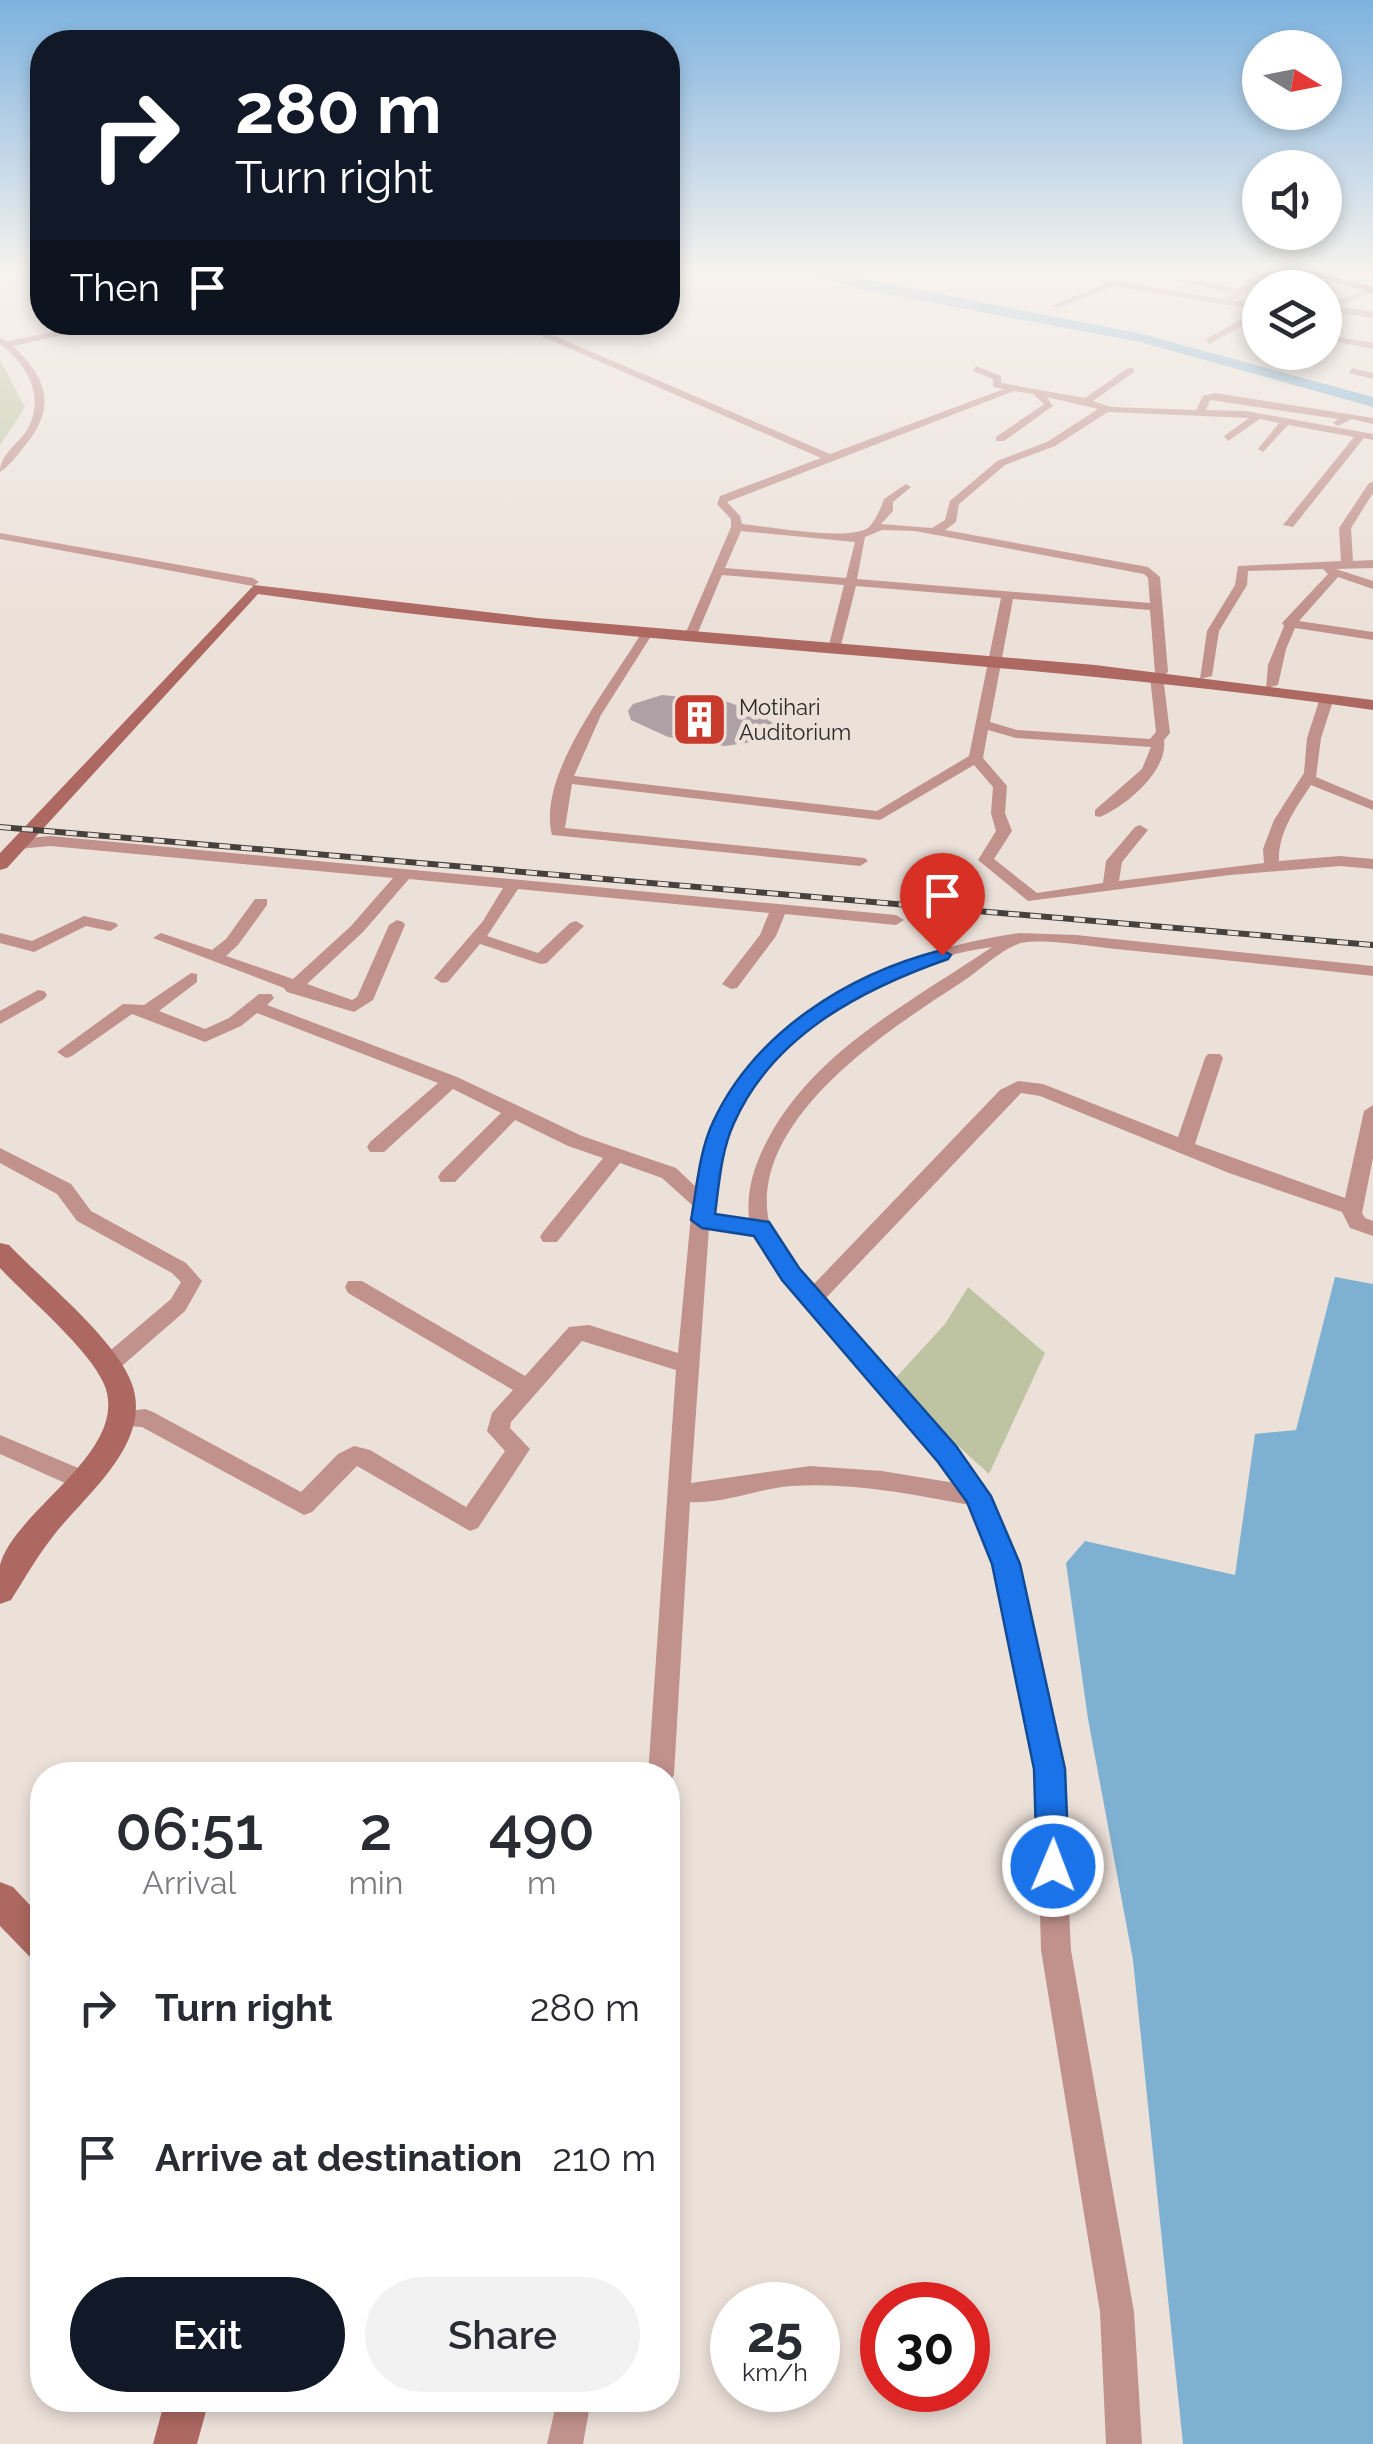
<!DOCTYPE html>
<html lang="en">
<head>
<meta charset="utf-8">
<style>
  body { margin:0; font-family:Raleway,sans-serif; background:#f2f2f3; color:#2b2b33; height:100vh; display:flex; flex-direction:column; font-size:38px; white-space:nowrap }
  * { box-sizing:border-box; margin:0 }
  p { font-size:32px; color:#7c7c81 }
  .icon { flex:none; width:55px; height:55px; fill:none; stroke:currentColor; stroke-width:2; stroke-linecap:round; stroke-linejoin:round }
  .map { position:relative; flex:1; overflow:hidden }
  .drawer { position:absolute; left:30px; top:1762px; width:650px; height:650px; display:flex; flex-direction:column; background:#fff; border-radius:40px; box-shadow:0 5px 15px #0003 }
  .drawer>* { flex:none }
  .hud { position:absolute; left:30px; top:30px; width:650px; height:305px; border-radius:40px; box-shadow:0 5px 15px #0003; background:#111827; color:#fff; overflow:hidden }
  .needle { width:65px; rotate:100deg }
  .tools { position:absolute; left:1242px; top:30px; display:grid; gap:20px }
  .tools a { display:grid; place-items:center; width:100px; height:100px; border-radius:50%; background:#fff; box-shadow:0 5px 15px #0003; font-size:50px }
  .speed { position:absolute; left:710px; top:2282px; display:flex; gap:20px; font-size:50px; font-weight:700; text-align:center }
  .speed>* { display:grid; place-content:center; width:130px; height:130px; border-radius:50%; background:#fff; box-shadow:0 5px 15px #0003; line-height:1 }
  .speed small { font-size:25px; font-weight:400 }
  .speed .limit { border:15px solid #d22; background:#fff; color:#111 }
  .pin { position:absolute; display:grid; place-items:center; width:85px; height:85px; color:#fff; margin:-102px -42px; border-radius:50% 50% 50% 0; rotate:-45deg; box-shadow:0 0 10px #0007 }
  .pin .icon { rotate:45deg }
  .me { position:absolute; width:110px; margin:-55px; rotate:1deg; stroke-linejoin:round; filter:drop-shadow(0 0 8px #0008) }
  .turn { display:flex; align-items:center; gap:35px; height:210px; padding:0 40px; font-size:45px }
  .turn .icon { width:130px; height:130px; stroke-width:2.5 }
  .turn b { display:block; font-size:70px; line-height:85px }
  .then { display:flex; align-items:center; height:95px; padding:0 40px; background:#0003; gap:20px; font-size:38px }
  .eta { display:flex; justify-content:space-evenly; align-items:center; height:170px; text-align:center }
  .eta b { font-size:60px; font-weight:600; line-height:70px }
  .button { display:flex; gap:20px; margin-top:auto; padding:20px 40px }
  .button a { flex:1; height:115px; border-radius:60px; background:#111827; color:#fff; font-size:40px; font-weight:600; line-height:115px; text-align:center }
  .button a+a { background:#f2f2f3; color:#2b2b33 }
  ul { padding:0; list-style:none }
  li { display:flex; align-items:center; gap:30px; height:150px; padding:0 40px }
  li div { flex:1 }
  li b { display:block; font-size:38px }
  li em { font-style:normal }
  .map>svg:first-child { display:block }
</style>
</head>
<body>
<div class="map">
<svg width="1373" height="2444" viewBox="0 0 1373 2444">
  <rect width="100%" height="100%" fill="#ece1d9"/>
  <g fill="#bec4a1">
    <polygon points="0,360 25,407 0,445"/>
    <polygon points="968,1287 1045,1353 989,1474 890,1384 945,1324"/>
  </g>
  <polygon fill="#7eb0d2" points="1335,1277 1373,1284 1373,2444 1183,2444 1133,1960 1088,1719 1066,1563 1085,1541 1235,1575 1255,1434 1296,1430"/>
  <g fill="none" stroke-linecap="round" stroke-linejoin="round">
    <polygon fill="#7eb0d2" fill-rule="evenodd" points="804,271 825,271 1142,334 1373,397 1373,407 1140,342 855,288"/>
  </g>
  <polygon fill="#aea1a5" points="662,695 725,701 758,713 777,726 759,741 725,746 668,737 631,720 628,711 633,704"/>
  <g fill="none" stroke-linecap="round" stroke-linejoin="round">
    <g fill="#c1918c" fill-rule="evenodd">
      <polygon points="10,271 42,275 42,279 14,273"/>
      <polygon points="1265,271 1275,271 1233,300 1260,305 1260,316 1209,344 1206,339 1258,310 1114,286 1058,308 1051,306 1113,281 1223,299 1232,293 1178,281 1182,279 1238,289"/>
      <polygon points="1315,271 1325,271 1298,288 1287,288"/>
      <polygon points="1373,287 1373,292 1337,306 1373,312 1373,318 1325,311 1325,305"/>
      <path d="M 103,322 L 123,322 L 13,346 C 46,377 57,406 27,443 C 19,453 10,465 0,472 C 0,456 15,446 25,433 C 47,401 29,365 0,344 L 0,338 L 8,341 Z"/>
      <path d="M 509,322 L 522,322 L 830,454 L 1004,389 L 993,387 L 993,379 L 973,371 L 976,366 L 1001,376 L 1001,383 L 1085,398 L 1128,368 L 1134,368 L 1134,372 L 1093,401 L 1111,407 L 1196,410 L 1203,396 L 1215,393 L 1373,418 L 1373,424 L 1351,419 L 1338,426 L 1333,423 L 1338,419 L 1210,400 L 1206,410 L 1246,411 L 1373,434 L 1373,440 L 1364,438 L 1293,527 L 1283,525 L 1354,437 L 1288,425 L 1263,452 L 1258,449 L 1279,423 L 1260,419 L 1228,441 L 1224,436 L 1249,418 L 1108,412 L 1055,446 L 1005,465 L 959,504 L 956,522 L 945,530 L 1148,567 L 1160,577 L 1168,672 L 1163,676 L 1170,733 L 1164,740 C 1168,771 1126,806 1100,817 L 1095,816 L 1095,810 L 1142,769 L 1151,747 L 1016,738 L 988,730 L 983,758 L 1007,786 L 1005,813 L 1012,831 L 994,859 L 1037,893 L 1103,883 L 1106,861 L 1135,827 L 1140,825 L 1148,830 L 1122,862 L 1119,881 L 1264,863 L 1263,849 L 1274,820 L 1304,773 L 1307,738 L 1320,698 L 1327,694 L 1334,698 L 1321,738 L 1316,777 L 1373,801 L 1373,810 L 1311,785 C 1296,808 1278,832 1279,861 L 1340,856 L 1373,859 L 1373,869 L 1340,866 L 1230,875 L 1028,901 L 978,860 L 996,831 L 991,813 L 993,787 L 974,765 L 880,820 L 572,784 L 565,828 L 865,858 L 868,861 L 860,866 L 552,835 C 536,773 613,683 643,630 L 653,633 L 601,715 L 574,776 L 877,811 L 969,756 L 1001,598 L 856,586 L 840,649 L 834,653 L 828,649 L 844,585 L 722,575 L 696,637 L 686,640 L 684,637 L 731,527 L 731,519 L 717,504 L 720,496 L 821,458 ZM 1014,391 L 1033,394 L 1044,404 L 996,437 L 996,441 L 1004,441 L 1053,406 L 1047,397 L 1098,409 L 1047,442 L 997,461 L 950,501 L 945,520 L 932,528 L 881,524 L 893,511 L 893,502 L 911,487 L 906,484 L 884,499 C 881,508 876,519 870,526 C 856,543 766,526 742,524 L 740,516 L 727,502 ZM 882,530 L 915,531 L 1144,574 L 1148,578 L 1150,603 L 857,579 L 865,537 ZM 741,531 L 855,542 L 846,578 L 725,568 ZM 1013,599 L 1150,610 L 1155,673 L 1150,677 L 1156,732 L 1150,739 L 1017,730 L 990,722 Z"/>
      <polygon points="1325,324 1339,337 1373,343 1373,349 1333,341 1325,332"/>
      <polygon points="1352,368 1373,373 1373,379 1349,373"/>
      <polygon points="1373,482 1373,493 1351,528 1353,561 1373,560 1373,568 1336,569 1373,581 1373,589 1338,577 1299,621 1373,632 1373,640 1295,628 1286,649 1278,685 1266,688 1268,665 1284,626 1282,623 1328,574 1323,569 1248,571 1247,585 1219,631 1212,676 1200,679 1207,631 1235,585 1238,566 1341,561 1339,528 1369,483"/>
      <polygon points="0,533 253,578 259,582 253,586 0,539"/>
      <polygon points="50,836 896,915 904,920 896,925 785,914 776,936 737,988 731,989 722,984 760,935 769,913 518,889 487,936 538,953 570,923 576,921 584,926 547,963 541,964 480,944 448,982 442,983 434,978 483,921 503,888 409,879 363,932 307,984 352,1000 357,997 389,925 397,920 403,922 405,925 373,1000 354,1012 287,992 284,988 153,938 161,933 212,950 226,939 255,899 267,899 267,905 238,945 226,956 293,979 351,926 393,878 50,846 19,849 11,844 19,839"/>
      <polygon points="84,916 116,923 118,926 110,931 86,926 34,952 0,943 0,933 32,941"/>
      <path d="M 1019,933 L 1076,935 L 1373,966 L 1373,976 C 1287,966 1202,958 1116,949 C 1095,947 1036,937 1018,944 C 999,951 979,971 962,982 C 891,1028 753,1116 768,1217 C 773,1244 795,1265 813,1285 L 1000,1090 L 1018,1081 L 1043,1084 L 1178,1137 L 1205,1058 L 1208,1054 L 1220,1054 L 1223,1058 L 1195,1144 L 1345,1198 L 1364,1111 L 1373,1105 L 1373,1158 L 1362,1213 L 1365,1218 L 1373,1221 L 1373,1236 L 1350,1228 L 1342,1212 L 1229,1173 L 1040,1096 L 1021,1093 L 825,1299 L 955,1447 L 986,1490 L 1018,1563 L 1062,1769 L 1071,1950 L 1134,2312 L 1142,2444 L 1106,2444 L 1100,2312 L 1041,1950 L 1036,1769 L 994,1563 L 970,1505 C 911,1494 851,1482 791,1486 C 756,1489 725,1504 690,1502 L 674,1775 L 668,1785 L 668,1775 L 648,1775 L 676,1370 L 582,1341 L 511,1422 L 510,1428 L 530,1449 L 478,1528 L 470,1531 L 357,1466 L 312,1512 L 304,1515 L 142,1427 L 112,1425 L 109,1419 L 112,1413 L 145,1409 L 153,1412 L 301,1492 L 338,1454 L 354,1446 L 370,1450 L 466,1507 L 505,1451 L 487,1431 L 492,1413 L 513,1390 L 348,1293 L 345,1287 L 348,1281 L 362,1281 L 525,1376 L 569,1327 L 589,1325 L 678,1353 L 692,1205 L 662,1178 L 620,1163 L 557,1242 L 543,1242 L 540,1237 L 543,1232 L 603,1158 L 568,1146 L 515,1120 L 455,1182 L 441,1182 L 438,1177 L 441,1172 L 501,1113 L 453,1089 L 384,1152 L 370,1152 L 367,1147 L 370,1142 L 438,1083 L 257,1013 L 241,1026 L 205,1042 L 132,1014 L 72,1056 L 66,1058 L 57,1052 L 123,1004 L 144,1005 L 191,973 L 197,974 L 197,982 L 159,1011 L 205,1029 L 229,1018 L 259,994 L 271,994 L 274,998 L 267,1005 L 457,1077 L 582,1136 L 676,1168 L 695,1186 C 724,1027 872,954 1019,933 ZM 992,947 C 910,1003 818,1048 769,1137 C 755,1163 746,1189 749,1219 L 710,1214 C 720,1185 719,1149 734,1119 C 779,1024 890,961 992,947 ZM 709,1228 L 753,1234 L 767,1258 L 805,1306 L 955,1483 L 882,1471 L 810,1466 L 691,1483 Z"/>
      <polygon points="38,990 44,991 47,995 44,999 0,1024 0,1011"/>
      <polygon points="0,1148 71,1184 91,1211 186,1263 202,1281 185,1311 115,1372 107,1375 99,1372 96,1366 99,1360 171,1299 181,1282 172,1273 77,1221 57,1194 0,1163"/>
      <polygon points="0,1435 90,1473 94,1480 90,1487 82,1490 74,1487 0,1454"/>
      <polygon points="557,2400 591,2400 583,2444 547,2444"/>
    </g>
    <g fill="#ad6862" fill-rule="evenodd">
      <path d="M 254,585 L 537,618 L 1095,665 L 1373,700 L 1373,710 C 1003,657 628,647 258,594 L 7,868 L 0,870 L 0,853 Z"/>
      <path d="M 0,1243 L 9,1245 C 43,1281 116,1339 132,1384 C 153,1443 85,1495 54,1535 C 38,1555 25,1578 11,1600 L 0,1604 C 0,1592 0,1576 0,1565 C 15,1509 132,1451 104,1384 C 89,1349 28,1298 0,1268 Z"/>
      <polygon points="0,1882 13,1887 42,1918 42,1961 29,1956 0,1926"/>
      <polygon points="165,2400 209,2400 197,2444 153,2444"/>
    </g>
    <polygon fill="#9c4944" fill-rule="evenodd" points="1296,271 1314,271 1373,287 1373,293"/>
    <defs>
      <polyline id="rail" points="0,827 1373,945"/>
    </defs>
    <use href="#rail" stroke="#46413d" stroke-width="6"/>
    <use href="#rail" stroke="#ece1d9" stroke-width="4" stroke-dasharray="11" stroke-linecap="butt"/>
  </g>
  <linearGradient id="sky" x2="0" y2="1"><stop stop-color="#7db2df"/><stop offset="0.44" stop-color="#f6f2ee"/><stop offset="1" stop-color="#f6f2ee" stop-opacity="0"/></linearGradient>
  <rect width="1373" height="613" fill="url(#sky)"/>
  <path fill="#1a73e8" stroke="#114b97" stroke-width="2.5" d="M 942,950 L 951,955 L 948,959 C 862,989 773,1035 734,1123 C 721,1151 719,1184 715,1214 L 769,1222 L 799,1268 L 956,1446 L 991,1496 L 1020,1564 L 1065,1769 L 1069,1866 L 1064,1877 L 1053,1882 L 1042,1877 L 1037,1866 L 1034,1769 L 992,1564 L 967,1502 L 938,1462 L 782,1280 L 754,1236 L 702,1228 L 691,1220 C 697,1188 699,1152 713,1122 C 755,1032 848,974 942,950 Z"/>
  <defs>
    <symbol id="building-square" viewBox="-11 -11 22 22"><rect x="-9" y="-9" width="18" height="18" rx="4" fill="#c73a2c" stroke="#ece1d9"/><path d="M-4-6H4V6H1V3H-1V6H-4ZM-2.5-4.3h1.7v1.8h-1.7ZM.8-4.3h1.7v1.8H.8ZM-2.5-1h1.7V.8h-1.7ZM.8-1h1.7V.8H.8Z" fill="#fff"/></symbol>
  </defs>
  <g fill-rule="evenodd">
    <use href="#building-square" x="668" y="688" width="63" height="63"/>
  </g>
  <g text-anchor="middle" stroke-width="9" stroke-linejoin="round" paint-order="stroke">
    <g font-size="22" fill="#2e2a27" stroke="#ece1d9" text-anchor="start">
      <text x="739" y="715">Motihari<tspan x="739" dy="25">Auditorium</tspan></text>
    </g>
  </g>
</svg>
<div class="tools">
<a><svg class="needle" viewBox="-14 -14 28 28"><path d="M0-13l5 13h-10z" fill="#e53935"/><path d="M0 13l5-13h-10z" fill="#7c7c81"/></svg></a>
<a><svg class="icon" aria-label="sound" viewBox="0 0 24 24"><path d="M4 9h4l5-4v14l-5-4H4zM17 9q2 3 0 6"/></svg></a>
<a><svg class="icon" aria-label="layers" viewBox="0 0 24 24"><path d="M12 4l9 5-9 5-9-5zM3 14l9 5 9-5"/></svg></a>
</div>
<div class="speed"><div>25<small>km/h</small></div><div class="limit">30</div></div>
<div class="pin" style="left:942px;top:955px;background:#d93025"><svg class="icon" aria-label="arrive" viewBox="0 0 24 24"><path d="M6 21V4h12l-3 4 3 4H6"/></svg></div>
<svg class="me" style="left:1053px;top:1866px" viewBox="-20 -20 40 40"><circle r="17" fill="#1a73e8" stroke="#fff" stroke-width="3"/><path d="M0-11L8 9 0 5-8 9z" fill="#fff"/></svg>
<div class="hud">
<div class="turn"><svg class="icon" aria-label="right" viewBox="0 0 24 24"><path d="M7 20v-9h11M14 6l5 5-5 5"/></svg><div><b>280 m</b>Turn right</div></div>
<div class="then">Then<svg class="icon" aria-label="arrive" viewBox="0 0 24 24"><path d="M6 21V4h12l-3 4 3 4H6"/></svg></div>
</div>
<section class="drawer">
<div class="eta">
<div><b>06:51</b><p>Arrival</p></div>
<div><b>2</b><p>min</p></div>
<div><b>490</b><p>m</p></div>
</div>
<ul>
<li><svg class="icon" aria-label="right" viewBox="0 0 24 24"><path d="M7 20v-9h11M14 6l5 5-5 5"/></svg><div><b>Turn right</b></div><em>280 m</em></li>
<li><svg class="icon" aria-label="arrive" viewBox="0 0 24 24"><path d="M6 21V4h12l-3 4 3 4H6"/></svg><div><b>Arrive at destination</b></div><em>210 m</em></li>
</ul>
<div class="button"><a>Exit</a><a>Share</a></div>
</section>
</div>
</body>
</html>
